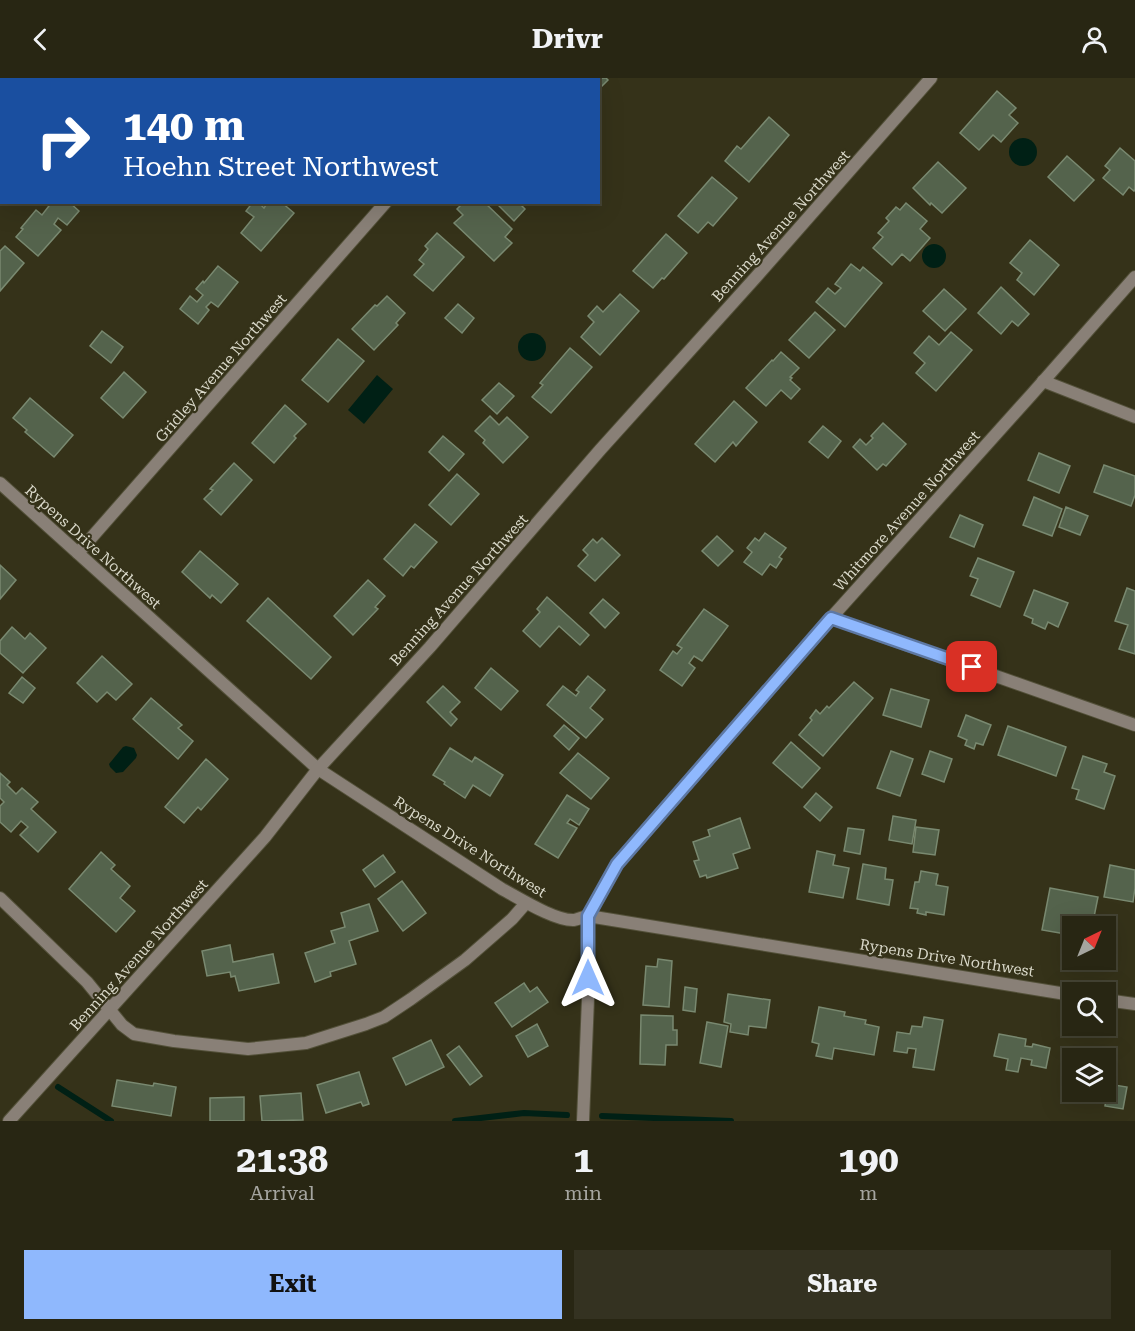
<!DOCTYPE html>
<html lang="en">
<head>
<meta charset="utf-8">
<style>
  body { margin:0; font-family:"Roboto Serif",serif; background:#343221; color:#f1f3f6; height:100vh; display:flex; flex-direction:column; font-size:22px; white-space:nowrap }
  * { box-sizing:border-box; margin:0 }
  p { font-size:20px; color:#a5a5a0 }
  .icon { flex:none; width:33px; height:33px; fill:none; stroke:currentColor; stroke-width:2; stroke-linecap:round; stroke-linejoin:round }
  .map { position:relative; height:1043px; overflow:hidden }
  .side { display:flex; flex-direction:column; background:#282613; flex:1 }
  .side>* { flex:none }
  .top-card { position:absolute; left:0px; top:0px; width:600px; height:126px; box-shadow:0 6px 24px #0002,0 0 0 2px #444333; background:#1a4fa0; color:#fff; overflow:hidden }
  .needle { width:39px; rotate:43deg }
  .fabs { position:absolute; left:1062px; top:838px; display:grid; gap:12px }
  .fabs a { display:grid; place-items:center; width:54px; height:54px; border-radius:0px; background:#282613; box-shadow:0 6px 24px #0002,0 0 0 2px #444333; font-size:30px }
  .pin { position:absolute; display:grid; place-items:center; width:51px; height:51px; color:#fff; margin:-26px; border-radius:12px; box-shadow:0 3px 9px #0006 }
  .me { position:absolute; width:66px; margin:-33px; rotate:0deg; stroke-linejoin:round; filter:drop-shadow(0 0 4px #0008) }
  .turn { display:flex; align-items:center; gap:21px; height:126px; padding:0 24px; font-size:27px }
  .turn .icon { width:78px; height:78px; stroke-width:2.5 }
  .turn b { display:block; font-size:42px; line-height:51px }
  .eta { display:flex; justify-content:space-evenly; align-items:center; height:102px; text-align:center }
  .eta b { font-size:36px; font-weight:700; line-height:42px }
  .button { display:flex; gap:12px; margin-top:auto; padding:12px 24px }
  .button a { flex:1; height:69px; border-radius:0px; background:#8fb8fd; color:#111; font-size:24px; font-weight:700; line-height:69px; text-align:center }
  .button a+a { background:#343221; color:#f1f3f6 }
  header { display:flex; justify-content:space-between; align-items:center; height:78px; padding:0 24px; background:#282613; font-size:27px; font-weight:700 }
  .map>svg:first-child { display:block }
</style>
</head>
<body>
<header><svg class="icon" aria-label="back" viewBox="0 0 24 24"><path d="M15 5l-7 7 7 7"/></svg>Drivr<svg class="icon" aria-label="person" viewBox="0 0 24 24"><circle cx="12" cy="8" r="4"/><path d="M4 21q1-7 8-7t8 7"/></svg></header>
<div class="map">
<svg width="1135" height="1043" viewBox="0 0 1135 1043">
  <rect width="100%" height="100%" fill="#353219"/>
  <g fill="#002015">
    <circle cx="1023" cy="74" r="14"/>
    <circle cx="934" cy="178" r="12"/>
    <circle cx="532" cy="269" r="14"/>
    <polygon points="377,297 393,311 364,346 348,332"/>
    <polygon points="126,668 134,670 137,677 136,680 123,694 116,695 110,689 109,686 123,669"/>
  </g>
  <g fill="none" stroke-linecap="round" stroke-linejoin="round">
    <g stroke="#002015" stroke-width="6">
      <polyline points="58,1009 111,1043"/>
      <polyline points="602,1038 731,1043"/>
      <polyline points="455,1043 524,1035 567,1037"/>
    </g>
  </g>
  <g fill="#54634c" stroke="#798970" stroke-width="1.5">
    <polygon points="574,0 606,0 608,2 598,12 598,2 573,2"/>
    <polygon points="997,13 1016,30 1009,37 1018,45 1001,64 993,57 979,72 960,55"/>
    <polygon points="769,39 789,57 749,104 725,83 737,68 741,71"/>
    <polygon points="1120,70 1135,83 1135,111 1134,113 1129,109 1123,117 1103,100 1110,92 1105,88"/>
    <polygon points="1067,78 1094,102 1074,123 1048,99"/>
    <polygon points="938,84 966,110 942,135 931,125 930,127 913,110"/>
    <polygon points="712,99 737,120 713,148 708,144 698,155 678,138"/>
    <polygon points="52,124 69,124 79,133 67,147 58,140 54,146 61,152 38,178 16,159 23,151 21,150 36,132 42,137"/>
    <polygon points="253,124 258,124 264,130 268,124 281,124 294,135 261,173 241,155 254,139 246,133"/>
    <polygon points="464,124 484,124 512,151 505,159 512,165 494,183 454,145 463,137 457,131"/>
    <polygon points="500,124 518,124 525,131 514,143 498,127"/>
    <polygon points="906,125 927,143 920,151 930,160 910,183 902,176 892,187 873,170 883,159 878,155 889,143 886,140 896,129 900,132"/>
    <polygon points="437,155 464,179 433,213 414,197 424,186 419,182 428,171 425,168"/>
    <polygon points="666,156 687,175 664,201 662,200 653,210 633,193"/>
    <polygon points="1030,162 1059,187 1034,217 1017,202 1022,195 1010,185"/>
    <polygon points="5,168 24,185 0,213 0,173"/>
    <polygon points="851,186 860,193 863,189 882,205 845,249 816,224 828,210 835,216 841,210 835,206"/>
    <polygon points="218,188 238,204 218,229 211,224 206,229 209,232 198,246 180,231 190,218 197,224 203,217 196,211 203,203 204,205"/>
    <polygon points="1001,209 1029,236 1018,248 1012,243 1001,256 978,235"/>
    <polygon points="944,211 966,231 945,253 923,233"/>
    <polygon points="620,216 639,233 600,277 581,259 594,244 588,238 597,228 603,234"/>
    <polygon points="387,218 405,235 396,245 398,247 374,272 352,251 375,227 377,228"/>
    <polygon points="458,226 474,240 462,255 445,240"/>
    <polygon points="815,234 835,252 809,280 789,262"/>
    <polygon points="102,253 123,269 111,285 90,268"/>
    <polygon points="951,254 972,272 936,313 916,295 925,285 914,275 929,258 939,267"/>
    <polygon points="338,261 364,283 328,324 302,302"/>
    <polygon points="570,270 592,289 551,335 532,319 543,307 540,305"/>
    <polygon points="781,274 799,290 790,299 792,300 790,302 800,311 791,321 781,312 766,328 746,310 772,282 773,283"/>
    <polygon points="124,294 146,314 123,340 101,320"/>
    <polygon points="499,305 514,318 497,336 482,322"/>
    <polygon points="30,320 73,357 54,379 25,354 27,352 13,340"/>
    <polygon points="734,323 757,344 736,368 733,364 715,384 695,366"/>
    <polygon points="285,327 306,346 294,358 296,360 274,385 252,365"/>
    <polygon points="490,338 499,347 507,339 528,359 503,385 483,365 485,362 475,353"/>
    <polygon points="883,345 906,366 886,388 883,386 877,392 853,369 860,361 866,367 873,360 871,358"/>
    <polygon points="823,348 841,363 828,380 809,364"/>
    <polygon points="443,358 464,376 449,393 429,374"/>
    <polygon points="1039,375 1070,388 1059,415 1028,402"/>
    <polygon points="234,385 252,402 221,437 204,421 213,412 210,411"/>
    <polygon points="1104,387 1135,398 1135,417 1131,428 1094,414"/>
    <polygon points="457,396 479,416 451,447 429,427"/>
    <polygon points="1034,419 1062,431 1052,458 1023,447"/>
    <polygon points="1066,429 1088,438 1080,457 1059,449"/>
    <polygon points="960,437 983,447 974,469 950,459"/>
    <polygon points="415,446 437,464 414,490 411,488 403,498 384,481"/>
    <polygon points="765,455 786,470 779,479 782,481 776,490 770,486 762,497 744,484 752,474 747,470 755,460 759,463"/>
    <polygon points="717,458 733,473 718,488 702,473"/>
    <polygon points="602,460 620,477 595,503 578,488 588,477 583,472 593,461 597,465"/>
    <polygon points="200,473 238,506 221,525 212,517 210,520 182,494"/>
    <polygon points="978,480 1014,494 1000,529 971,517 978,501 970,498"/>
    <polygon points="0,487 16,502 0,521"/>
    <polygon points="368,502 385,518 375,529 378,531 353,557 334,538"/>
    <polygon points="1127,510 1135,513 1135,576 1119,571 1128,547 1115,543"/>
    <polygon points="1034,512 1068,525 1058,549 1048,544 1045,551 1032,545 1033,541 1024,537"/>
    <polygon points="547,519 589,557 580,567 559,548 540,569 523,553 540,534 537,531"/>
    <polygon points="268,520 331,579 311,601 247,543"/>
    <polygon points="603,521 619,535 605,550 590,535"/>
    <polygon points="704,531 728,548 702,583 694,578 689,585 695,590 682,608 660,592 673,573 677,576 682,570 677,567"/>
    <polygon points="12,549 25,561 30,555 46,570 23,595 0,575 0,563"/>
    <polygon points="102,578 132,606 116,622 107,614 97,624 77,605"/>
    <polygon points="491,590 518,613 501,632 475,610"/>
    <polygon points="588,598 605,612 590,630 603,641 586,660 547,627 563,608 576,618 579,614 576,612"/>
    <polygon points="22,599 35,610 23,625 9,615"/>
    <polygon points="854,604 873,620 823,678 799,657 812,642 810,640 816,632 820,636 827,628 829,630"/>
    <polygon points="443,608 460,624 450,634 457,641 451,648 427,624"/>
    <polygon points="891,611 929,622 921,649 883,637"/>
    <polygon points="151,620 182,647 178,650 193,663 178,681 133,641"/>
    <polygon points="966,637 991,647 983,667 976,665 974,671 965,667 967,662 958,658"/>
    <polygon points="564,647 579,660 569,672 554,658"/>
    <polygon points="1008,648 1066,669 1056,698 998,677"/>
    <polygon points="791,664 820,690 802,710 773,685"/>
    <polygon points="450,670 472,684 475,679 503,697 490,718 473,707 465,720 444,706 445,704 433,697"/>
    <polygon points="891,673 913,681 900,718 877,710"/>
    <polygon points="930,673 952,681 944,704 922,696"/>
    <polygon points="578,675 609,700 591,721 560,695"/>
    <polygon points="1083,678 1107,686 1104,694 1115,698 1104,731 1076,721 1079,712 1072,710"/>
    <polygon points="206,681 228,701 201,732 198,729 184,745 165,729"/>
    <polygon points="0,695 10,704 7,707 16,716 22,710 38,724 31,731 56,754 38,774 20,757 28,749 21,743 11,754 0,744 0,728 4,724 0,720"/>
    <polygon points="816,715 832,729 820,743 804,729"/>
    <polygon points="567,717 589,731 579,747 570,741 567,745 577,750 558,780 535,766"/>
    <polygon points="893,738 916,742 912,766 889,762"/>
    <polygon points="740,740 750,770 733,776 738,790 707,800 706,797 700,799 694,783 699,782 693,764 710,758 708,752"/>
    <polygon points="916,749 939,752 935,777 913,774"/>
    <polygon points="848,750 864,752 860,776 844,773"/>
    <polygon points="817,773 835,777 833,787 849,790 843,820 809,814"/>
    <polygon points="101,774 115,787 111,791 130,808 120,820 135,833 116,854 69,811"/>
    <polygon points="383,777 395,794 375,809 363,792"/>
    <polygon points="863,786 886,790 885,801 893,802 889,827 857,821"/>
    <polygon points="1110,787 1135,792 1135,810 1133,824 1104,819"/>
    <polygon points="921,793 938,796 936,807 948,809 944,837 926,834 926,837 917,835 918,831 910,830 915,804 919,804"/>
    <polygon points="402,803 426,835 403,853 378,821"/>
    <polygon points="1050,810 1098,819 1092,849 1072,849 1072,857 1042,852"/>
    <polygon points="369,826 378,853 349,863 356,886 330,894 331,898 315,904 305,875 335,865 331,853 345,849 341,835"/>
    <polygon points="230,867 233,884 273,876 279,905 239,913 235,898 231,899 230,894 207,898 202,873"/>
    <polygon points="658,881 672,883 669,929 643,927 646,888 657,889"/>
    <polygon points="524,905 530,914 537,909 548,924 512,949 495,925"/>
    <polygon points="685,909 697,911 695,934 683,932"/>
    <polygon points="728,916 770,922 766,950 749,948 748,957 730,954 731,946 724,944"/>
    <polygon points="819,929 845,934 844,938 866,942 865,946 879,949 874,977 834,970 832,981 816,978 819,966 812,964"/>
    <polygon points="641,937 673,938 673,952 677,952 677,967 666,967 665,987 640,986"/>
    <polygon points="924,939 943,942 934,992 913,989 916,971 908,970 907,975 894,973 897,954 910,956 912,948 922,949"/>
    <polygon points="707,944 728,948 721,989 700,985"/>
    <polygon points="537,946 548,968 528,979 516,958"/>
    <polygon points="999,956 1026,961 1025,968 1032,969 1033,966 1050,970 1046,990 1031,987 1032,982 1021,980 1018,994 1006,992 1008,981 994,978"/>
    <polygon points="431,962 444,989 406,1007 393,980"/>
    <polygon points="459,968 482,998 470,1007 447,977"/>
    <polygon points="1086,971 1116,976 1112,998 1106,997 1106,981 1084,981"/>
    <polygon points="359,994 369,1026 363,1028 361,1024 326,1035 317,1007"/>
    <polygon points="117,1002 153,1008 154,1005 176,1009 171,1038 112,1028"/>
    <polygon points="1108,1006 1127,1009 1123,1031 1105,1028"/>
    <polygon points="301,1015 303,1042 262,1043 260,1018"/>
    <polygon points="244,1019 244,1043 210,1043 210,1020"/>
  </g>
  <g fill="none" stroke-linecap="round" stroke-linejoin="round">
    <defs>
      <g id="street">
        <polyline points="71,2 73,0"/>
        <polyline points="495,2 496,0"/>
        <polyline points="0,82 2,80"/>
        <polyline points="1043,303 1135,339"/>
        <path d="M 0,405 L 318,691 L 502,811 C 519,820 555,843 574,842 C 578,841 583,839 588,838 L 1072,917"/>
        <polyline points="78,475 386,124"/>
        <polyline points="831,540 1135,647"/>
        <polyline points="0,820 87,904 122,947 134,956 174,963 248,971 306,965 366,946 384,939 411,921 465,882 512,841 526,825"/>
        <polyline points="1106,922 1135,926"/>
        <polyline points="9,1043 265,759 318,691 430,569 600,372 756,199 931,0"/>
        <polyline points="583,1043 588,921 588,838 617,786 831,540 1032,316 1135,199"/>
      </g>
    </defs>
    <use href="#street" stroke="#535039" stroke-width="14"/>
    <use href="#street" stroke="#898077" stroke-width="12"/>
  </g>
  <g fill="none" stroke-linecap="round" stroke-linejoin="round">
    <defs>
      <polyline id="route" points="588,900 588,838 617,786 831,540 972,589"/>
    </defs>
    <use href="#route" stroke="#5d78a4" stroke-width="15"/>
    <use href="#route" stroke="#8fb8fd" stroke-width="10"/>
  </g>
  <g text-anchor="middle" stroke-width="4.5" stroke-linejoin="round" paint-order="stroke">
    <g font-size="15" fill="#dad9ca" stroke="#353219">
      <text transform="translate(781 148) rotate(-48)" y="5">Benning Avenue Northwest</text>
      <text transform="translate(221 290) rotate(-49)" y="5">Gridley Avenue Northwest</text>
      <text transform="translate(907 433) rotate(-48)" y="5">Whitmore Avenue Northwest</text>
      <text transform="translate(93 469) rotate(42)" y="5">Rypens Drive Northwest</text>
      <text transform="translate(459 512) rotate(-48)" y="5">Benning Avenue Northwest</text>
      <text transform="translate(470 769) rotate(32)" y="5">Rypens Drive Northwest</text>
      <text transform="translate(139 877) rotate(-48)" y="5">Benning Avenue Northwest</text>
      <text transform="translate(947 880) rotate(9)" y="5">Rypens Drive Northwest</text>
    </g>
  </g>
</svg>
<div class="fabs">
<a><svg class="needle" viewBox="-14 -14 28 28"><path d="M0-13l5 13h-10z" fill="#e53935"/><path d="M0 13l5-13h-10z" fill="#a5a5a0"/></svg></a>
<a><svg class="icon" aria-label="search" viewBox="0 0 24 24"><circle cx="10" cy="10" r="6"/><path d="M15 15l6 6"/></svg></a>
<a><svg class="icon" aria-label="layers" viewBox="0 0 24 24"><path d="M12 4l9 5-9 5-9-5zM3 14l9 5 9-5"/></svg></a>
</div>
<div class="pin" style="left:972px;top:589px;background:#d93025"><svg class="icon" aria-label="arrive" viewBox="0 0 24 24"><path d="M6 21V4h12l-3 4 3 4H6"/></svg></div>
<svg class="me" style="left:588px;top:900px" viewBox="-20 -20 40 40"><path d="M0-17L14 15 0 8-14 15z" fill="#8fb8fd" stroke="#fff" stroke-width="4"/></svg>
<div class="top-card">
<div class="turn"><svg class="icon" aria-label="right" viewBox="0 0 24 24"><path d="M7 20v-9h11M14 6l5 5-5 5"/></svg><div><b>140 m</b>Hoehn Street Northwest</div></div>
</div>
</div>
<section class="side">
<div class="eta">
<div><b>21:38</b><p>Arrival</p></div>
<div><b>1</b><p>min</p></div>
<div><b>190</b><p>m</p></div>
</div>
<div class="button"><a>Exit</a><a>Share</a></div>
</section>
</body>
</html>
